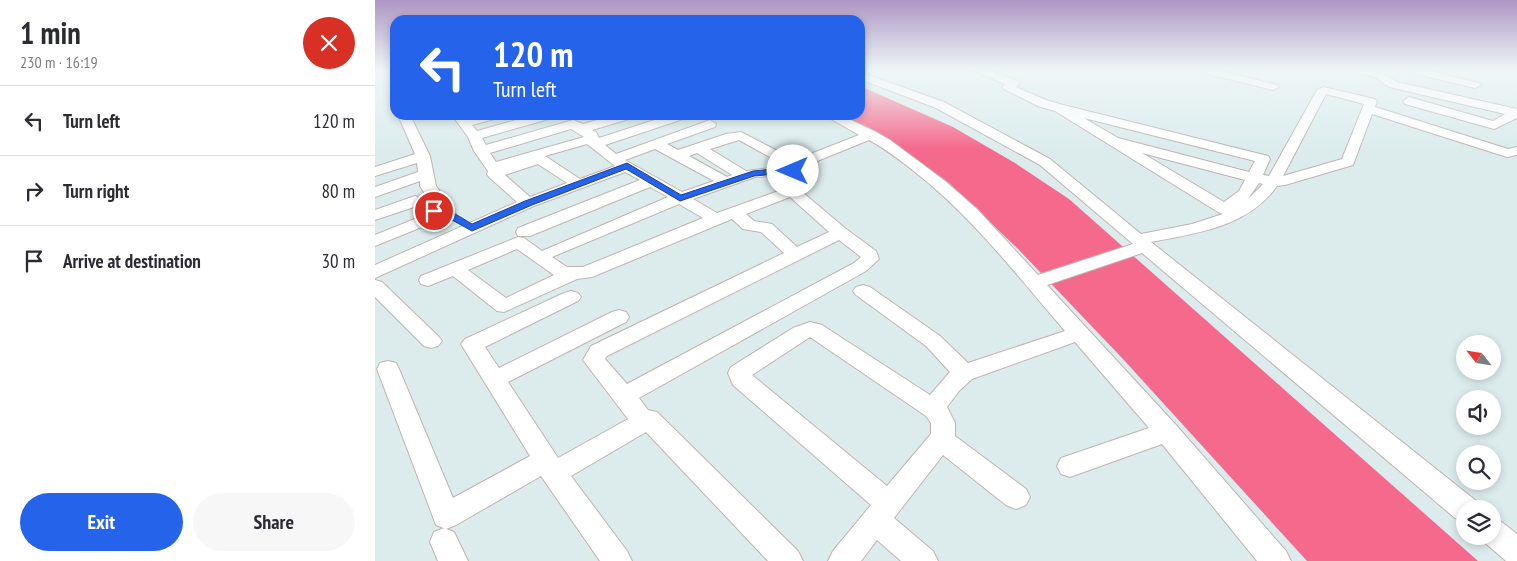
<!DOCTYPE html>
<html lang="en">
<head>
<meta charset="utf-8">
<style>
  body { margin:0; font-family:"PT Sans Narrow",sans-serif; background:#f7f7f7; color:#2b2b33; height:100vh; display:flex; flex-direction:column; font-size:19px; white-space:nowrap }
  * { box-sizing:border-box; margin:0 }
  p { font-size:16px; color:#7c7c81 }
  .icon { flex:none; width:28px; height:28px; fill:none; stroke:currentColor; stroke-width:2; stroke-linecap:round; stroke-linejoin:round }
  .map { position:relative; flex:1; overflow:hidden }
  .panel { display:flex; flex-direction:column; background:#fff; width:375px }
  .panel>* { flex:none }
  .top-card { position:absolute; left:15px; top:15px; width:475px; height:105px; border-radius:15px; box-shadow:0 2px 8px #0003; background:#2563eb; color:#fff; overflow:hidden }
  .needle { width:32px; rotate:300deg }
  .tools { position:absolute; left:1081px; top:335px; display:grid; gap:10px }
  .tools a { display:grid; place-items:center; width:45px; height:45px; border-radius:50%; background:#fff; box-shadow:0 2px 8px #0003; font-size:25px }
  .pin { position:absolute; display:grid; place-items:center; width:42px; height:42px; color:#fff; margin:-21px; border:2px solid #fff; border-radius:50%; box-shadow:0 1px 5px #0007 }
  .me { position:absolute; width:55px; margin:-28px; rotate:270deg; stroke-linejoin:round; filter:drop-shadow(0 0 4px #0008) }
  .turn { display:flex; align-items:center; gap:18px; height:105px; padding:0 20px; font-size:22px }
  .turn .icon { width:65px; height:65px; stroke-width:2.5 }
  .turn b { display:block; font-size:35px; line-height:42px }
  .round { display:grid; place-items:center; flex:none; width:52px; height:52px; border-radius:26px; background:#f7f7f7 }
  .summary { display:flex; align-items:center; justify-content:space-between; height:85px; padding:0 20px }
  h1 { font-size:30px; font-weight:600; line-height:38px }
  .cta { display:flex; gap:10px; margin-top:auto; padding:10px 20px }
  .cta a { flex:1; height:58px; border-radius:30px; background:#2563eb; color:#fff; font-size:20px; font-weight:600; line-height:58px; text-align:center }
  .cta a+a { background:#f7f7f7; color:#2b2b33 }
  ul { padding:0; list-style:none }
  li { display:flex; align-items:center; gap:15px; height:70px; padding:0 20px; border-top:1px solid #e1e1e2 }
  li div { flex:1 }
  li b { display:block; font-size:19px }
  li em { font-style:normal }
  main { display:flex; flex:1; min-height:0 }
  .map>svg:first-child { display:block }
</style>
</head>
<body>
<main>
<section class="panel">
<div class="summary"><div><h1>1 min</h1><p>230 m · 16:19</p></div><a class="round" style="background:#d93025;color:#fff"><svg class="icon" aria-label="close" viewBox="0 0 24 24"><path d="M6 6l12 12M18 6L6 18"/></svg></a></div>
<ul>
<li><svg class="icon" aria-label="left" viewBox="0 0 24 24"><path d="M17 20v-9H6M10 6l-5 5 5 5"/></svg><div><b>Turn left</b></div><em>120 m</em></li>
<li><svg class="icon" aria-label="right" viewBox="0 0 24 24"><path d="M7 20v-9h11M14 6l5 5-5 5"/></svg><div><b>Turn right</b></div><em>80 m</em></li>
<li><svg class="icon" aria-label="arrive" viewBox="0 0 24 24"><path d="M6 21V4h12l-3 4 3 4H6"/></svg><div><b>Arrive at destination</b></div><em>30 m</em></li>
</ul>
<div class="cta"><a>Exit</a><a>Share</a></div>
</section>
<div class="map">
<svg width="1142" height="561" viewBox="0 0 1142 561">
  <rect width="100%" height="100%" fill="#dceced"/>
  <polygon fill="#f5698d" points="485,86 578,127 640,163 694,199 1103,561 932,561 748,359 643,249 574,183 510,137 463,115 485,115"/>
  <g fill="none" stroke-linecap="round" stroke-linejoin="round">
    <defs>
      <g id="minor">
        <path d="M 597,70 L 613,70 L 643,81 L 645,83 L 641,87 L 671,100 L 688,105 L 893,156 L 895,159 L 888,175 L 894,176 L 942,90 L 948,87 L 1000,99 L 1002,102 L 1000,107 L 1133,149 L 1142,147 L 1142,155 L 1132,157 L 997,114 L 978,165 L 910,185 L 902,186 C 873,227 822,233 776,242 L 1100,500 L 1104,509 L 1090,509 L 1090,521 L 1080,518 L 767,253 L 672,285 L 801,425 L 911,551 L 916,561 L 882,561 L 787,444 L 695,477 L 686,474 L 682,466 L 686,458 L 774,428 L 700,342 L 597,379 L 584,391 L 572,407 L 580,423 L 580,436 L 651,489 L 655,497 L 651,505 L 641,509 L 631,505 L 568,455 L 519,518 L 558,551 L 563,561 L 526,561 L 502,540 L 486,561 L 453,561 L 458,551 L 496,505 L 358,385 L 353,373 L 356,367 L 418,328 L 435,322 L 447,325 L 555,395 L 575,372 L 551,346 L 481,295 L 478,291 L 481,287 L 488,285 L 495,287 L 565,336 L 593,363 L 690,331 C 641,274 595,214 535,168 C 522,158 509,148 494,140 L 425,168 L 429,187 L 426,191 L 471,229 L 501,251 L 504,259 L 491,271 L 264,398 L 273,410 L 282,412 L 423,551 L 428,561 L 393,561 L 271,432 L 196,476 L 252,551 L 257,561 L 225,561 L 166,476 L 81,525 L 71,529 L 61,525 L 2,369 L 5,363 L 13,361 L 21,363 L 24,369 L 78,498 L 155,456 L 86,344 L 90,339 L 189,293 L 196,291 L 203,293 L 206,297 L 203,301 L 110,347 L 124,368 L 237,312 L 244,310 L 251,312 L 254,317 L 251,322 L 133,382 L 183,458 L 253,419 L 208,360 L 216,346 L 409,253 L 386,232 L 368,229 L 357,219 L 217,277 L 202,279 L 129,312 L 122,311 L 78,276 L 53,286 L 46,284 L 44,280 L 46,276 L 143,237 L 149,238 L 167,251 L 293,197 L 275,187 L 155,236 L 143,236 L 141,232 L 143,228 L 265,180 L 250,172 L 159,206 L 0,278 L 0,265 L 142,202 L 114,177 L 112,174 L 113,171 L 99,151 L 93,137 L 77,115 L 89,115 L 92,118 L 105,115 L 125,115 L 123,118 L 97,125 L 102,131 L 159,115 L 179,115 L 177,118 L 107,138 L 111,145 L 198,120 L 208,124 L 240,115 L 259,115 L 257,118 L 217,130 L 221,132 L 224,138 L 295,115 L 313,115 L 311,118 L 230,145 L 241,154 L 335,120 L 341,124 L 340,127 L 292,144 L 303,150 L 351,134 L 366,132 L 420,160 L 484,135 L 449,115 L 465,115 L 501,132 L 515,140 L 570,181 L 602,209 L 663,275 L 758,244 L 665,165 L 561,108 L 485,79 L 485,72 L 569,102 L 675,159 L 766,234 L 817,224 L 848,214 L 843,212 L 680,111 L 663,106 L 629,89 L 627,87 L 630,84 ZM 951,94 L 989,104 L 967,159 L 908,176 ZM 709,118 L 880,161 L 874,172 L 743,138 ZM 196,129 L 209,137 L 121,162 L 115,153 ZM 364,140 L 411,166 L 371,171 L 335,149 ZM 212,144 L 240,166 L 205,179 L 170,156 ZM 280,149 L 339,181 L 307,192 L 250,160 ZM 322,153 L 357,175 L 352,177 L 314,156 ZM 767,153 L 870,180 L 864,191 L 849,202 ZM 163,164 L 192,183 L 155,197 L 130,175 ZM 412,175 L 413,186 L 412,188 L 342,213 L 318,199 L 380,177 ZM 884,183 L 888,184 L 873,199 ZM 415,197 L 454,232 L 422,247 L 397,224 L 379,221 L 371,214 ZM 304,204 L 328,218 L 208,267 L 192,267 L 177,257 ZM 464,240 L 486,257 L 479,263 L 252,384 L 230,359 L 232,356 ZM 142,249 L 179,275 L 131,298 L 93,270 ZM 435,337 L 551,416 L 556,423 L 556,434 L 512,486 L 377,375 Z"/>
        <polygon points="824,70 843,70 902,85 904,87 898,90 825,72"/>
        <path d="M 979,70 C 999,70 1005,71 1022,82 L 1142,109 L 1142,118 L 1119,129 L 1030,104 L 1028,101 L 1034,97 L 1118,121 L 1130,114 L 1014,87 L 1000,77 L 980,72 Z"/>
        <polygon points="1032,70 1051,70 1104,83 1106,85 1100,88 1033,72"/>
        <polygon points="23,115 35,115 55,156 61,186 81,214 79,217 69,218 0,246 0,235 52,214 39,207 0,220 0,210 40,196 56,203 45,186 45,181 0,197 0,187 43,172 42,163 0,176 0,167 40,154"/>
        <polygon points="0,280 7,282 63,336 67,341 63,346 56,348 49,346 0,297"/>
        <polygon points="1118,519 1128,523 1142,534 1142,561 1131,561 1108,541 1106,536 1118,536"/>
        <polygon points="69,528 79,532 93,561 63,561 55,542 59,532"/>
      </g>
    </defs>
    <use href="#minor" stroke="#bfb4b0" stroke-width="2"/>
    <use href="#minor" fill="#fff" fill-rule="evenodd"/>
  </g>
  <linearGradient id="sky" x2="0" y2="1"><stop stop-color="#ad96c4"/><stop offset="0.47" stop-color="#eff6f7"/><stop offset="1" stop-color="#eff6f7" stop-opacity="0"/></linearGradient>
  <rect width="1142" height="149" fill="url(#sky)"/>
  <path fill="#2563eb" stroke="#184099" d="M 252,163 L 306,195 L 378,171 L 418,167 L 421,168 L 422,171 L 418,174 L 414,173 L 379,176 L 305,201 L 251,169 L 157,205 L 97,231 L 68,215 L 55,213 L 54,211 C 66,202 86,218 97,224 L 150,201 Z"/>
</svg>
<div class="tools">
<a><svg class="needle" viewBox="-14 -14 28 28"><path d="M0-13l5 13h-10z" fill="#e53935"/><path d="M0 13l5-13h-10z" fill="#7c7c81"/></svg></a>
<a><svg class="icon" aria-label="sound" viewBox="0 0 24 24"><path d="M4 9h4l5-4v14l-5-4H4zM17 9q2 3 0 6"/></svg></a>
<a><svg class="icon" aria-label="search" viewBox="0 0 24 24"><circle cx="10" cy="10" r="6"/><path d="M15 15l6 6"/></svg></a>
<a><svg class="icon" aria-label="layers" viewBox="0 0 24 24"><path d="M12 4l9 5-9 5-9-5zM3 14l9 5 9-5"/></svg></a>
</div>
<div class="pin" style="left:59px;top:211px;background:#d93025"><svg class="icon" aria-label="arrive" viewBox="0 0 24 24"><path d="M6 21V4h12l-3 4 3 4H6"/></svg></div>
<svg class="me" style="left:418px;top:171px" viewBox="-20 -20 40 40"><circle r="19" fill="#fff"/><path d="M0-13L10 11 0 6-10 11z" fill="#2563eb"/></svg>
<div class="top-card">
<div class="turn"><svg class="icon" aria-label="left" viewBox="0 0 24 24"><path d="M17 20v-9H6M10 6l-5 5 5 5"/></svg><div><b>120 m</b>Turn left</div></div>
</div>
</div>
</main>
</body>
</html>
